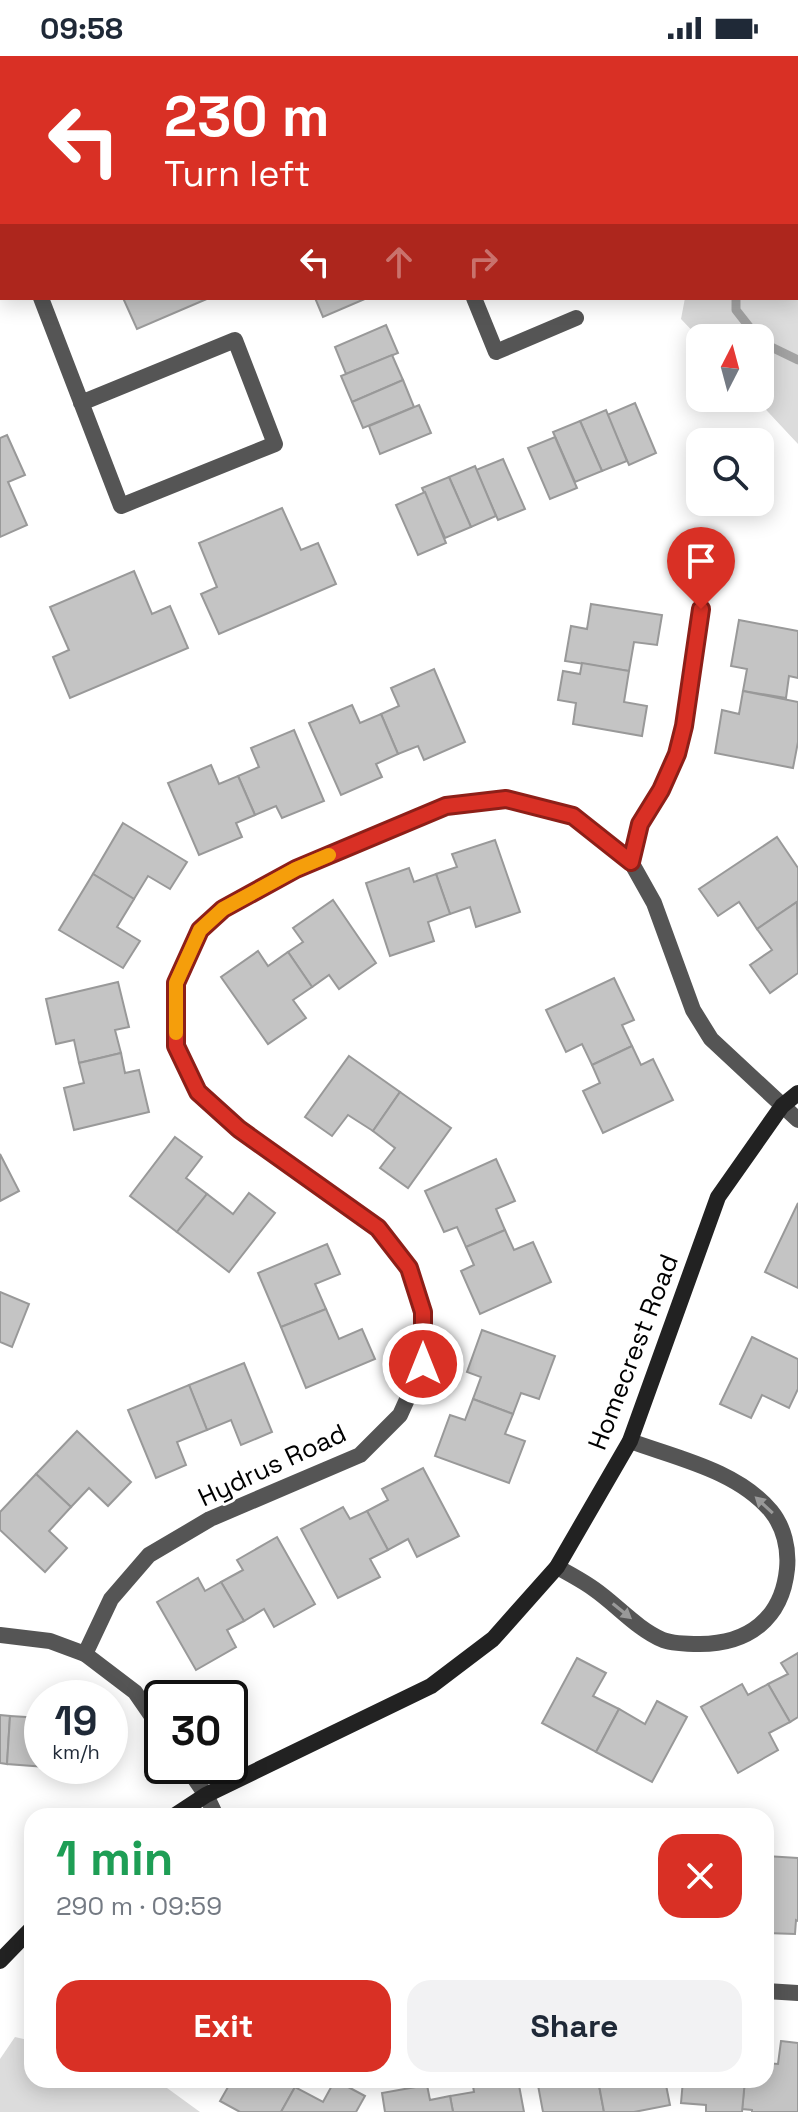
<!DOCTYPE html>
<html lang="en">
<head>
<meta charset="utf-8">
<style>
  body { margin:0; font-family:"Space Grotesk",sans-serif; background:#f2f2f3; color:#1f2937; height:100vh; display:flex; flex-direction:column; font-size:30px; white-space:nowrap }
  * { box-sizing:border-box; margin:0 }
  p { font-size:26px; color:#747a83 }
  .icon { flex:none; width:44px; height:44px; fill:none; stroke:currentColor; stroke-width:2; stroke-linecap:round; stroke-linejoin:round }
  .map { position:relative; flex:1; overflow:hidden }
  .panel { position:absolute; left:24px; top:1752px; width:750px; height:280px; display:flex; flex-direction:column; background:#fff; border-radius:24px; box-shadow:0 4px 20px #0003 }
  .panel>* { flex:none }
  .top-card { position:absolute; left:0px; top:0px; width:798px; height:244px; box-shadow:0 4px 20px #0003; background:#d93025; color:#fff; overflow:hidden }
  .needle { width:52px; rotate:6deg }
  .buttons { position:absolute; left:686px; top:268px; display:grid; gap:16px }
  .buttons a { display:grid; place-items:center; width:88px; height:88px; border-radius:16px; background:#fff; box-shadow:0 4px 20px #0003; font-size:40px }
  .speed { position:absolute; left:24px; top:1624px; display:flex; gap:16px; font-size:40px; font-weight:700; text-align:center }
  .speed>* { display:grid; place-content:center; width:104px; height:104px; border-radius:50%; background:#fff; box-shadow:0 4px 20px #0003; line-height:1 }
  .speed small { font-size:20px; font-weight:400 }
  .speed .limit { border:4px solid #111; border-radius:12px; background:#fff; color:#111 }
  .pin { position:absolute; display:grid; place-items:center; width:68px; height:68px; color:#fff; margin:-82px -34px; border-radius:50% 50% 50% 0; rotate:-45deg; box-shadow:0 0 8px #0007 }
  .pin .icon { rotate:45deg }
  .me { position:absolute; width:88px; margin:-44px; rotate:0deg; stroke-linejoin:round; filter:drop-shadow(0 0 6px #0008) }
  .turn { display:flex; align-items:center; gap:28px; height:168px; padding:0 32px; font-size:36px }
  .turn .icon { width:104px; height:104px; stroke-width:2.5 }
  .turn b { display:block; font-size:56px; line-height:68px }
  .lanes { display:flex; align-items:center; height:76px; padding:0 32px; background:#0003; justify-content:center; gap:40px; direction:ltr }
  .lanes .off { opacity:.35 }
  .round { display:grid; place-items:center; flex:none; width:84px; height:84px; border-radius:24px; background:#f2f2f3 }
  .head { display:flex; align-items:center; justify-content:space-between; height:136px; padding:0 32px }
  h1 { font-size:48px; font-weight:800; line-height:60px; color:#1e9e55 }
  .primary-button { display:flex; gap:16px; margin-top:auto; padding:16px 32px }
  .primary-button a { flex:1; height:92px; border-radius:24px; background:#d93025; color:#fff; font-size:32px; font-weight:800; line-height:92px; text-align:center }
  .primary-button a+a { background:#f2f2f3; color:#1f2937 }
  .status { display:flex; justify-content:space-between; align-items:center; height:56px; padding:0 40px; background:#fff; direction:ltr }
  .status svg { height:22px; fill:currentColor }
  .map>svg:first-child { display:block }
</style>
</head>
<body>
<div class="status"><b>09:58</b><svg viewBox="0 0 49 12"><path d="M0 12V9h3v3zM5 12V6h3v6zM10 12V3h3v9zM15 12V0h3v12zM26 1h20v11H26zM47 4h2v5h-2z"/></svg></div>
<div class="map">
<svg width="798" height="2056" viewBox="0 0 798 2056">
  <rect width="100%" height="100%" fill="#fff"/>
  <g fill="#dcdcdc">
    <polygon points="731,0 798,0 798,388 755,342 760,342 760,282 700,283 681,263 685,242 796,242 796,2 730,2"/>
    <polygon points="15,1981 32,1985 32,2024 156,2024 200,2056 0,2056 0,2003"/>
  </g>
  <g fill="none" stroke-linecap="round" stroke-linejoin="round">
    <g stroke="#a3a3a3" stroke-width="9">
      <polyline points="796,4 798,4"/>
      <polyline points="736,242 736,254 758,282"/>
      <polyline points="760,284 763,287 798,304"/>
    </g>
  </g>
  <g fill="#c4c4c4" stroke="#999" stroke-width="2">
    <polygon points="123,242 209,242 137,273"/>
    <polygon points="315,242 367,242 323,261"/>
    <polygon points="386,269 398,297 346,318 335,291"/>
    <polygon points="392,299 403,324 352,346 341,320"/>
    <polygon points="403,324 414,351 363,372 352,346"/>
    <polygon points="635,347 656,397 629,409 607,359"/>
    <polygon points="419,349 431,377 380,398 369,370"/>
    <polygon points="606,354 627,405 602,415 580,365"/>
    <polygon points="580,365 602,415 575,426 553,376"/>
    <polygon points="7,379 25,419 8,426 27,469 0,481 0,382"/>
    <polygon points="555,381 577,432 550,443 528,392"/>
    <polygon points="503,403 525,453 498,464 476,414"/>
    <polygon points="475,410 496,460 471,471 449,421"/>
    <polygon points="449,421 471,471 445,482 422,432"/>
    <polygon points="425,436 446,487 418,499 396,449"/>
    <polygon points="282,452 301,494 318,487 336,528 219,578 201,538 217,531 199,487"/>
    <polygon points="134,515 152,558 170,550 188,592 70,642 53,601 69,594 50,551"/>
    <polygon points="591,548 662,559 657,589 634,586 629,615 565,605 571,570 587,573"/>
    <polygon points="739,564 798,575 798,622 789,620 786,642 743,635 747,613 731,610"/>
    <polygon points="582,607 629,615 624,646 647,650 642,680 573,668 576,647 558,644 563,615 580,618"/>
    <polygon points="434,613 465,686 424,704 418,690 398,698 381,658 399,650 391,632"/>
    <polygon points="743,635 798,646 798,686 793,712 715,697 722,654 739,658"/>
    <polygon points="352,649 360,667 381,658 398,698 376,708 382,721 341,739 309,667"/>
    <polygon points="294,674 324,745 282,762 276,750 255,759 238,720 259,711 251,692"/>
    <polygon points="211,709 219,728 238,720 255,759 236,767 242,781 199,799 168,727"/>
    <polygon points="123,767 187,806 170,833 148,820 134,843 93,818"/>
    <polygon points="777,781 798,812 798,845 757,873 739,846 718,860 699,833"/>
    <polygon points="495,784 520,856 476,871 470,851 450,858 436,818 457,811 452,798"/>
    <polygon points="409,812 414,826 436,818 450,858 428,866 434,885 390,900 366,827"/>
    <polygon points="93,818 134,843 117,871 140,885 123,912 59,874"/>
    <polygon points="333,844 376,907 339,933 329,919 312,931 288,896 303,886 293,872"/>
    <polygon points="797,846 798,917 770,937 750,909 772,894 757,873"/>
    <polygon points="258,895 268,910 288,896 312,931 293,944 306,962 268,988 221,921"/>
    <polygon points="614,922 634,964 622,969 632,990 592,1009 582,988 566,996 546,954"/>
    <polygon points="118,926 129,971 115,974 121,997 79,1007 74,984 56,988 46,943"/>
    <polygon points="632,990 641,1009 653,1003 673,1044 603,1077 583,1035 600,1027 592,1009"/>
    <polygon points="121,997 125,1017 139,1014 149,1056 74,1074 64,1032 84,1027 79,1007"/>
    <polygon points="349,1000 400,1036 373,1075 348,1059 332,1080 305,1061"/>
    <polygon points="400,1036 451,1072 408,1132 380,1112 395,1092 373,1075"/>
    <polygon points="175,1081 202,1101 186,1122 207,1138 177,1176 130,1140"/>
    <polygon points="0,1098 19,1135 0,1145"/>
    <polygon points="496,1103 515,1145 496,1153 505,1174 466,1191 457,1171 444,1176 425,1135"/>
    <polygon points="249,1137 275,1157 229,1216 177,1176 207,1138 233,1158"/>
    <polygon points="798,1147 798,1232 765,1216"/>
    <polygon points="505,1174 514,1194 533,1186 551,1226 480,1258 461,1215 474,1209 466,1191"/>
    <polygon points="327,1188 340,1218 315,1228 326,1253 281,1271 258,1217"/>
    <polygon points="0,1236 29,1248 12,1291 0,1286"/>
    <polygon points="326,1253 339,1283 362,1273 375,1303 306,1332 281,1271"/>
    <polygon points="482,1274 555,1300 539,1343 521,1337 513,1358 473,1343 481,1321 467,1316"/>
    <polygon points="752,1281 798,1303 798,1333 789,1352 762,1339 751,1362 720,1348"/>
    <polygon points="244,1307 272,1376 241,1389 231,1364 207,1374 189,1329"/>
    <polygon points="189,1329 207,1374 177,1386 186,1409 156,1422 128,1354"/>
    <polygon points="473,1343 513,1358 505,1378 525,1385 509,1427 435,1400 450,1359 465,1364"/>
    <polygon points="77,1375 131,1426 108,1450 89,1432 71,1451 36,1418"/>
    <polygon points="423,1412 459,1480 417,1501 408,1483 388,1494 367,1455 388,1444 382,1433"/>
    <polygon points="36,1418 71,1451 49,1475 67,1492 45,1516 0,1474 0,1456"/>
    <polygon points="343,1451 350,1463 367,1455 388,1494 370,1503 380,1521 338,1542 301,1473"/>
    <polygon points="277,1481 315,1548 274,1571 264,1553 244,1565 221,1526 243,1514 237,1504"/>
    <polygon points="198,1522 205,1535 221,1526 244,1565 227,1574 236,1591 196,1614 157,1546"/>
    <polygon points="798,1597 798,1661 790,1666 768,1628 788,1618 781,1607"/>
    <polygon points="577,1602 606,1617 593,1640 619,1653 596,1696 542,1667"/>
    <polygon points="742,1628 748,1639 768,1628 790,1666 769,1677 778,1694 738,1717 701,1651"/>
    <polygon points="45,1637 78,1640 78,1642 44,1642"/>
    <polygon points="657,1645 687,1661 652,1726 596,1696 619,1653 645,1668"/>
    <polygon points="0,1659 10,1660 7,1708 0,1707"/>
    <polygon points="10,1660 42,1662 42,1710 73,1710 72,1713 7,1708"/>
    <polygon points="766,1800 798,1802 798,1865 796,1864 795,1878 766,1877"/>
    <polygon points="781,1985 798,1987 798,2056 752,2056 752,2054 742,2053 745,2024 766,2024 766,2007 778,2008"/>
    <polygon points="232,2024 282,2024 295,2031 281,2056 240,2056 220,2045"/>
    <polygon points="335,2024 365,2040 356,2056 281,2056 295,2031 323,2046"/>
    <polygon points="472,2024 518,2024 524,2056 453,2056 450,2040 474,2036"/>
    <polygon points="537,2024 598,2024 604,2056 543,2056"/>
    <polygon points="598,2024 665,2024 670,2049 634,2056 604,2056"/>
    <polygon points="683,2024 745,2024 742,2056 706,2056 706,2049 681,2047"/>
    <polygon points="427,2029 430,2044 450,2040 453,2056 385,2056 382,2037"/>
  </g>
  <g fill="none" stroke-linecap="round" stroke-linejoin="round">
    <g stroke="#555" stroke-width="14">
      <polyline points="8,0 9,2"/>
      <polyline points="631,806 640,768 661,734 677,698 684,670 701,553"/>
    </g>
    <g stroke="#555" stroke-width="16">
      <polyline points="376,0 377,2"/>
      <polyline points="41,242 121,450 275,388 235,284 81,347"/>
      <polyline points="474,242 496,296 576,262"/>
      <path d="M 557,1511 C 570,1518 583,1525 594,1533 C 617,1549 637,1573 663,1584 C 674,1588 688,1588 700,1588 C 748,1588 782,1563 787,1513 C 789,1493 784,1471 771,1455 C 738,1415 677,1402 630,1385"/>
      <polyline points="0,1579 50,1585 85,1598 135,1636 162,1675"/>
      <polyline points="85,1598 111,1543 149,1499 210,1463 360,1399 400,1359 423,1308 423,1256 409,1212 378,1172 239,1073 198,1036 176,990 176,927 200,874 223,853 296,813 446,750 506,743 573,760 631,806 654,847 693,954 711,983 798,1064"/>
      <polyline points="186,1710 206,1739 216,1760"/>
      <polyline points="766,1935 798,1937"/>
    </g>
    <g stroke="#222" stroke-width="16">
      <polyline points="355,2 359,0"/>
      <polyline points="449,2 452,0"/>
      <polyline points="0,65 2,65"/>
      <polyline points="0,119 2,118"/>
      <polyline points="174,1760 206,1739 431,1630 493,1583 557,1511 630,1385 718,1141 782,1050 798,1037"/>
      <polyline points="0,1905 32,1872"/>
    </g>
  </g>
  <defs><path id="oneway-solid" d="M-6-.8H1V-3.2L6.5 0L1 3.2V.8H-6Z" transform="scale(2)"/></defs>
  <g fill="#999">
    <use href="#oneway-solid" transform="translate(764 1449) rotate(-137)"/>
    <use href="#oneway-solid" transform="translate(622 1555) rotate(39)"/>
  </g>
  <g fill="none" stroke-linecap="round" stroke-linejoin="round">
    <defs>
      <polyline id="route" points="423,1308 423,1256 409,1212 378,1172 239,1073 198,1036 176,990 176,927 200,874 223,853 296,813 446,750 506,743 573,760 631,806 640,768 661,734 677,698 684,670 701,553"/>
    </defs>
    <use href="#route" stroke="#8d1f18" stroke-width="20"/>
    <use href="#route" stroke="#d93025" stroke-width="14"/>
    <polyline stroke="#f59e0b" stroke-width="14" points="176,977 176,927 200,874 223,853 296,813 329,799"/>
  </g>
  <g text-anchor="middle" stroke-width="6" stroke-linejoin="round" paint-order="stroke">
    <g font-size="26" fill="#000" stroke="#fff">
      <text transform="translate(633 1296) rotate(-69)" y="9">Homecrest Road</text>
      <text transform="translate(272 1409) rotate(-25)" y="9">Hydrus Road</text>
    </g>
  </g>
</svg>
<div class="buttons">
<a><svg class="needle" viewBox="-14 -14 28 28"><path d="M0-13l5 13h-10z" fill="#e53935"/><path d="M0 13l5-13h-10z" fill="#747a83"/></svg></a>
<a><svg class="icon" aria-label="search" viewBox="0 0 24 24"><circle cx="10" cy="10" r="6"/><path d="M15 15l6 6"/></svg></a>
</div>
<div class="speed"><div>19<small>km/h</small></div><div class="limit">30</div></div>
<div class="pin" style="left:701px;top:553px;background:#d93025"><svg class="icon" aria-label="arrive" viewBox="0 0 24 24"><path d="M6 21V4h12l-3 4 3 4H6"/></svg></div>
<svg class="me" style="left:423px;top:1308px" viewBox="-20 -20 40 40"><circle r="17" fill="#d93025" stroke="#fff" stroke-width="3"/><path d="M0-11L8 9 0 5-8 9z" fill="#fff"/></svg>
<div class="top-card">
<div class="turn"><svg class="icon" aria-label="left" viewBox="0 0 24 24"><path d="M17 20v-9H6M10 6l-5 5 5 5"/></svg><div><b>230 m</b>Turn left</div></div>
<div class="lanes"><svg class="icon" aria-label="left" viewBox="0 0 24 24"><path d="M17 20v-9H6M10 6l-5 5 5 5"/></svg><svg class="icon off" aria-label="ahead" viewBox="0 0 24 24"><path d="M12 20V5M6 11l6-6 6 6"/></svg><svg class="icon off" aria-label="right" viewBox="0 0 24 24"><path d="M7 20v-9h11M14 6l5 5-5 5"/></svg></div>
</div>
<section class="panel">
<div class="head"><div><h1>1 min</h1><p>290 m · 09:59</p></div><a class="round" style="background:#d93025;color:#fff"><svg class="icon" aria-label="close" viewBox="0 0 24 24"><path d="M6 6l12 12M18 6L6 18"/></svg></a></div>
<div class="primary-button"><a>Exit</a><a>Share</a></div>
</section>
</div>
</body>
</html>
